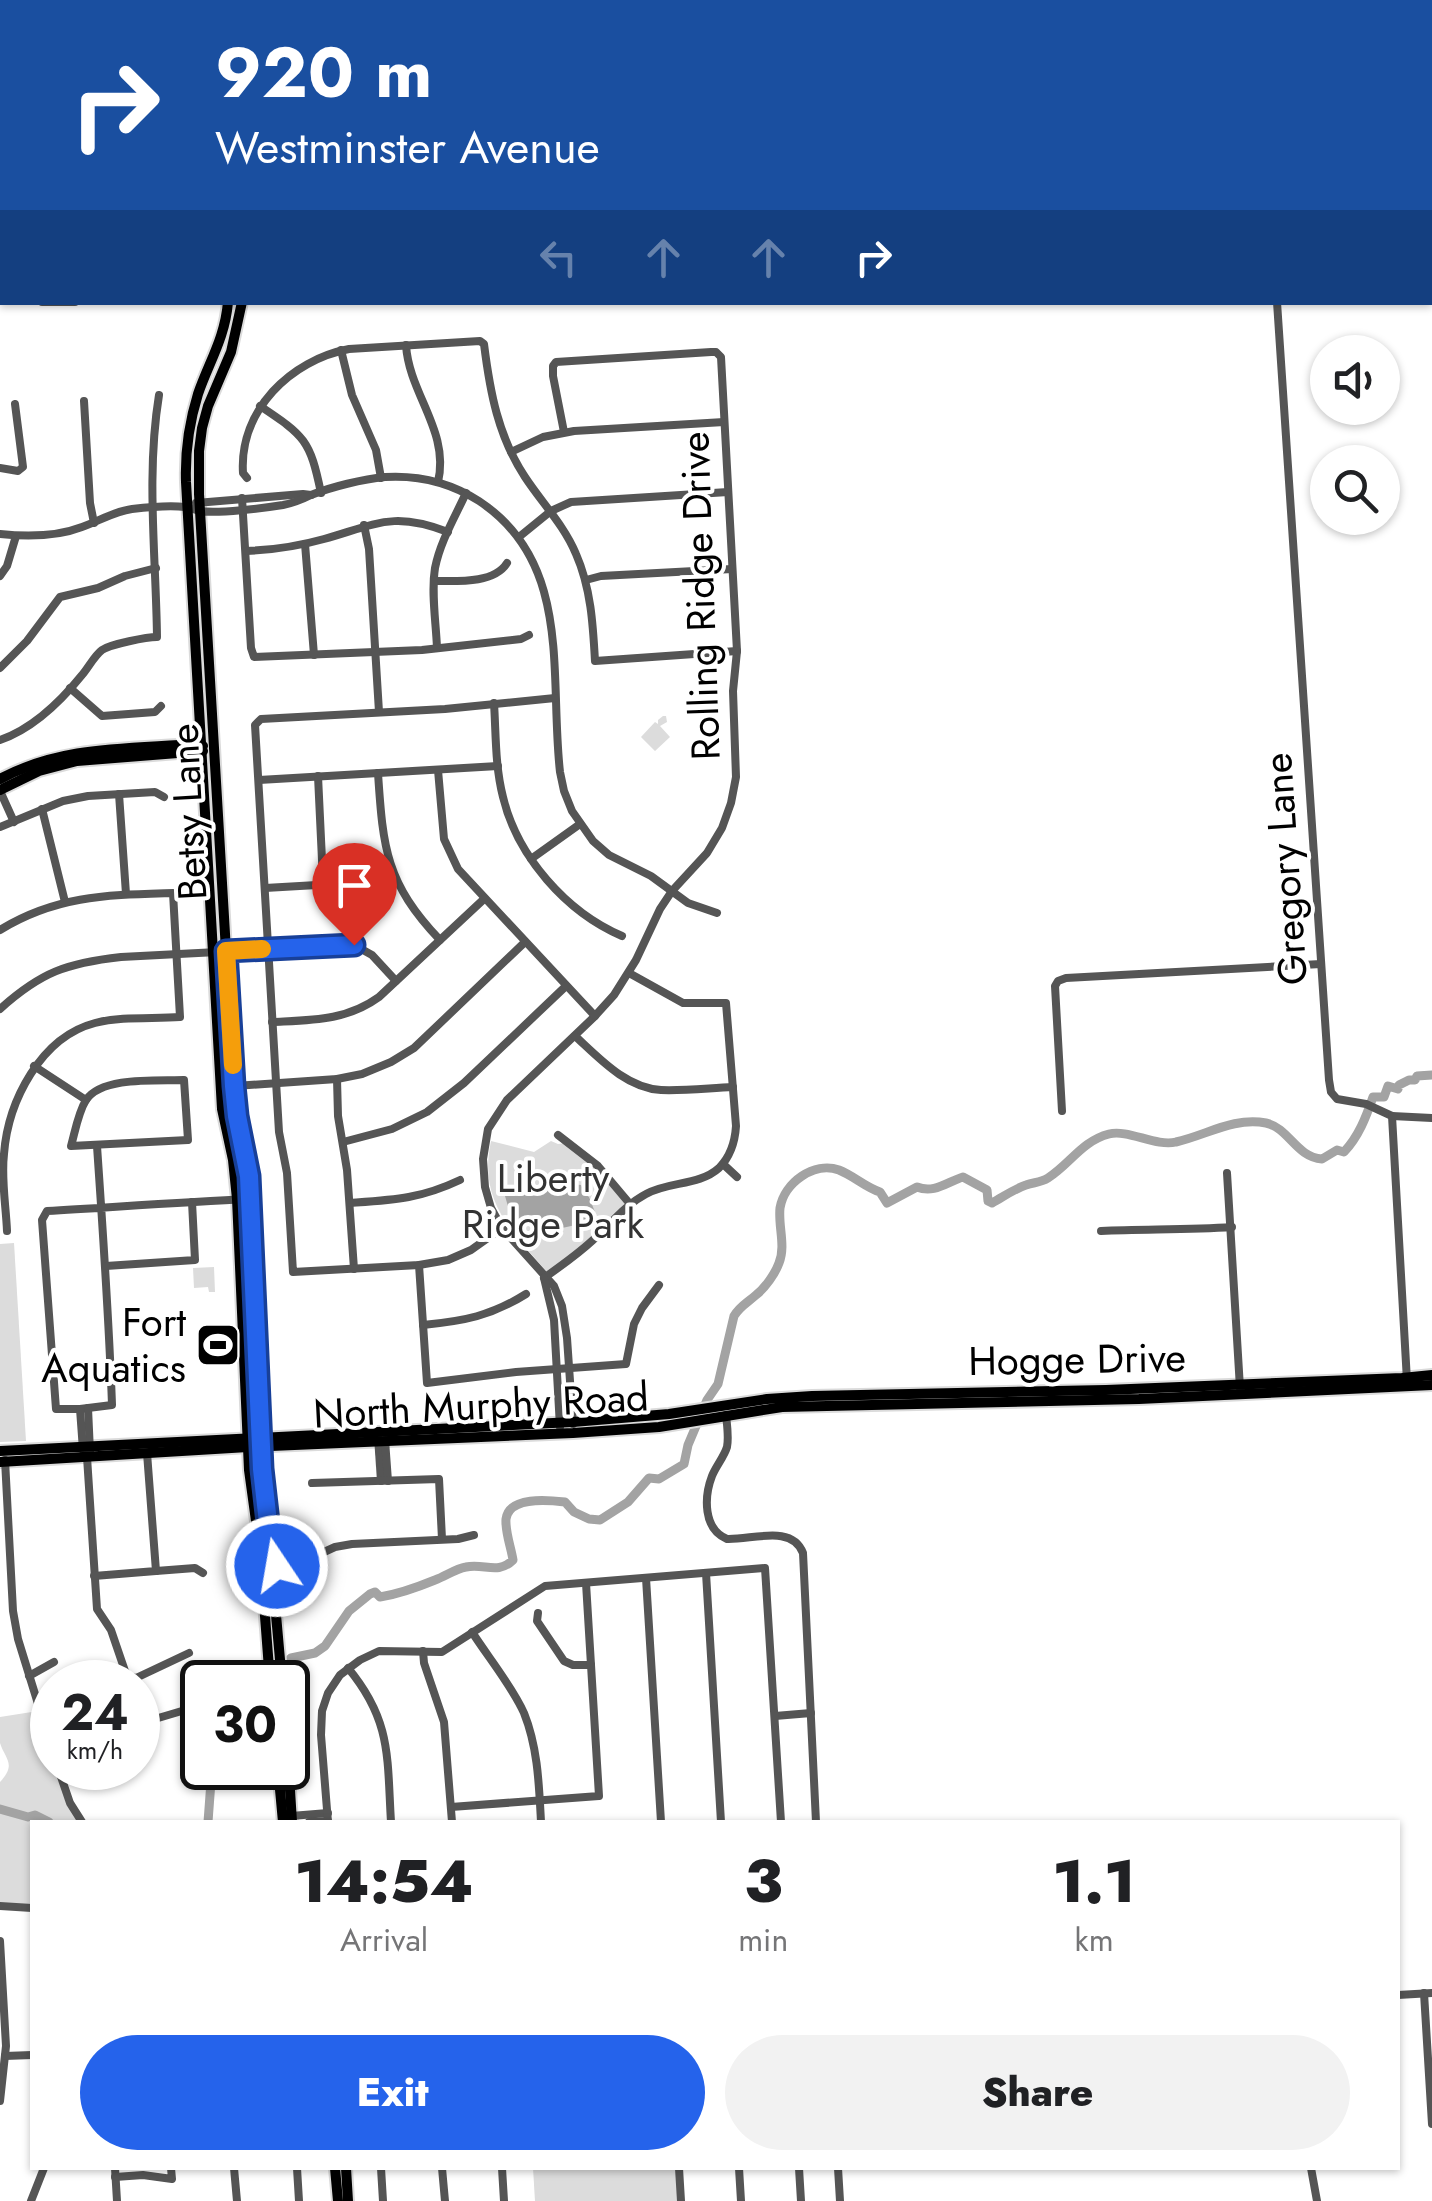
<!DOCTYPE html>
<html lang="en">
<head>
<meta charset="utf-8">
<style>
  body { margin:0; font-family:Jost,sans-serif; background:#f2f2f2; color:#202124; height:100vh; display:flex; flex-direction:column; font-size:38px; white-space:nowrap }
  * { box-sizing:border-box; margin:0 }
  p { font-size:32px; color:#757577 }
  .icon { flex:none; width:55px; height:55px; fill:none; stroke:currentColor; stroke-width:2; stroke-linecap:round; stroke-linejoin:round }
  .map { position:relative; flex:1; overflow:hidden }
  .sheet { position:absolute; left:30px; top:1820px; width:1370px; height:350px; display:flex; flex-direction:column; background:#fff; border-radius:0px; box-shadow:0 2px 8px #0004 }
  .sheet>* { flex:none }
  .banner { position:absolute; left:0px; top:0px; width:1432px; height:305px; box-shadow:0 2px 8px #0004; background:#1a4fa0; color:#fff; overflow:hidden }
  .fabs { position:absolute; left:1310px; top:335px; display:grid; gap:20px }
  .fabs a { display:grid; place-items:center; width:90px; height:90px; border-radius:50%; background:#fff; box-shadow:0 2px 8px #0004; font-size:50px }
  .speed { position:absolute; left:30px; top:1660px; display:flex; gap:20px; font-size:50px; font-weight:700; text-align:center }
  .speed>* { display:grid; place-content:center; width:130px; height:130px; border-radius:50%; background:#fff; box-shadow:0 2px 8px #0004; line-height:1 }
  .speed small { font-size:25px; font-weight:400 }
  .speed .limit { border:5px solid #111; border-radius:15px; background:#fff; color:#111 }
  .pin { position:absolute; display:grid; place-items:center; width:85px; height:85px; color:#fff; margin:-102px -42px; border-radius:50% 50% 50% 0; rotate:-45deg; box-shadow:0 0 10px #0007 }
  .pin .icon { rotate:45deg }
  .me { position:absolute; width:110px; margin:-55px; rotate:348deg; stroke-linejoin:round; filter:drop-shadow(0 0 8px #0008) }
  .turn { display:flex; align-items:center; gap:35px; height:210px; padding:0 50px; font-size:45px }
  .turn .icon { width:130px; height:130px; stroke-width:2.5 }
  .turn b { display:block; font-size:70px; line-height:85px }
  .lanes { display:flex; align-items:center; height:95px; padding:0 50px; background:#0003; justify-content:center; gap:50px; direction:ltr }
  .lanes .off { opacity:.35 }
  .eta { display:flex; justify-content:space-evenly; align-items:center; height:170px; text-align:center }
  .eta b { font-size:60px; font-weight:800; line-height:70px }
  .cta { display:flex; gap:20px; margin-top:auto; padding:20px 50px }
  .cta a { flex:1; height:115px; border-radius:60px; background:#2563eb; color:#fff; font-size:40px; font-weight:800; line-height:115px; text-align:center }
  .cta a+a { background:#f2f2f2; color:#202124 }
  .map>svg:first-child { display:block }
</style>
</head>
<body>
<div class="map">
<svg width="1432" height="2201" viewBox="0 0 1432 2201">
  <rect width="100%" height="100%" fill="#fff"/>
  <g fill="#dcdcdc">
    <polygon points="663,716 666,716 667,722 660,726 670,737 655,751 641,737 655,722 658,724 658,720"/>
    <path d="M 491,1141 L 534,1152 L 551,1141 L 558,1144 L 566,1143 L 606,1179 L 625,1203 L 589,1241 L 547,1272 C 511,1230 478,1201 491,1141 Z"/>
    <polygon points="14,1243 26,1441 0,1442 0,1244"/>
    <polygon points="214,1267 215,1292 209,1292 208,1287 194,1288 193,1268"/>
    <path d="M 38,1711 L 52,1758 L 52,1768 L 56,1768 L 65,1799 L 78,1822 L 32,1822 L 32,1905 L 0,1903 L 0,1782 C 17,1764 5,1759 0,1743 C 0,1736 0,1724 0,1717 Z"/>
    <polygon points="533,2168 676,2168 678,2201 535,2201"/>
  </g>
  <path fill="#a3a3a3" d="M 572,1184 L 581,1185 L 585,1194 L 589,1197 L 595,1212 L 594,1221 L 562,1228 L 552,1223 L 537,1221 L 517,1224 L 512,1220 L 505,1196 L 508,1190 C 529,1188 549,1187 568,1188 Z"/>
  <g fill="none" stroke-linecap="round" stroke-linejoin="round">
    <g stroke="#a3a3a3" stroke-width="9">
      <path d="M 261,1682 L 276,1673 L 291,1658 L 315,1653 L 325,1646 L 349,1611 L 370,1594 L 375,1592 L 380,1597 C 399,1594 418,1587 435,1580 C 446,1576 455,1569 466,1567 C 484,1563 498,1575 513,1560 C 511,1547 505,1532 506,1519 C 509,1496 548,1500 565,1502 L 574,1512 L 589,1519 L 600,1520 L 628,1502 L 649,1478 L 659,1479 L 684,1464 L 688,1445 L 707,1400 L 718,1384 L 734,1316 C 740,1306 747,1303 756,1295 C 765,1288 775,1274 779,1263 C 786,1246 778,1226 780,1208 C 784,1183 814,1161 839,1170 C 854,1176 865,1187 880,1192 L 887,1203 L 917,1187 C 934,1194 947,1182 963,1177 L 987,1190 L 988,1201 L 992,1203 C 1003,1197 1014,1189 1026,1185 C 1034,1182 1040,1183 1048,1178 C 1070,1164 1082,1141 1109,1134 C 1128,1129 1156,1147 1176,1142 C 1207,1135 1233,1117 1266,1123 C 1289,1128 1296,1157 1322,1159 L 1337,1150 L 1344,1152 C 1359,1136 1366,1117 1373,1097 L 1384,1097 L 1388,1086 L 1398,1089 L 1399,1085 L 1409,1080 L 1415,1080 L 1417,1076 L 1432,1075"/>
      <polyline points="0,1809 28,1817 35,1815 49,1822"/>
      <polyline points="208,1822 212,1768"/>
    </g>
    <defs>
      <g id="major">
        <polyline points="202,0 203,2"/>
        <polyline points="217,0 218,2"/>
        <path d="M 228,302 C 225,338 209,362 198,394 C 189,423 185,453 186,482 L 222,1109 L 233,1160 L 237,1199 L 249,1470 L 260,1550 L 270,1682"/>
        <polyline points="242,302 231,352 208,406 202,428 199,451 199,494 234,1086 237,1115 249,1176 263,1469 282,1682"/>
        <path d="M 0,779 C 61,746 127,749 194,744 L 203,746"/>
        <polyline points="0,790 39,771 77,761 203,751"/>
        <polyline points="0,1451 573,1422 669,1414 767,1399 812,1396 1106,1390 1402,1378 1432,1375"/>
        <polyline points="0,1462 248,1447 573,1433 659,1427 782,1407 1139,1399 1432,1385"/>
        <polyline points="288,1758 292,1822"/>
        <polyline points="278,1768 283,1822"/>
        <polyline points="335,2168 338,2201"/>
        <polyline points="346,2168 348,2201"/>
      </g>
    </defs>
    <use href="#major" stroke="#dbdbdb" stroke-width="14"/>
    <g stroke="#555" stroke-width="8">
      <polyline points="777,0 780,2"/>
      <polyline points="863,0 863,2"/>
      <polyline points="1027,0 1027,2"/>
      <polyline points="1259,0 1259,2"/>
      <polyline points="1386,2 1418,0"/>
      <polyline points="42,302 75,302"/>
      <polyline points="1277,302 1329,1080 1331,1092 1337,1099 1366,1104 1392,1116 1407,1381"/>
      <path d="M 406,345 C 409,394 450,431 438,482"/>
      <polyline points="341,350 352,395 376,450 381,478"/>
      <polyline points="84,401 90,503 94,523"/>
      <path d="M 260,406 C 305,436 310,440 321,493"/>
      <polyline points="564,432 553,376 553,366 556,362 711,352 716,352 721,357 737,651 733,691 736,777 731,803 722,828 707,853 672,891 660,909 636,960 614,995 595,1016 507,1100 488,1129 483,1159 485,1187 491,1208 502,1228 554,1286 562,1306 567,1338 573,1424"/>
      <polyline points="511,452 543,437 574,431 724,422"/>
      <polyline points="0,468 18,471 23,467 15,404"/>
      <path d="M 247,478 L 243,473 C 239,410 291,360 349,349 L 480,341 L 484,344 C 490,392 498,436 525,477 C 542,503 564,525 576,554 C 591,588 593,625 595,661 L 737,651"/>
      <polyline points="242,498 251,648 254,657 422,650 521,639 529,635"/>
      <polyline points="196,503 303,494 311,495"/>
      <polyline points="364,525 369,549 379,712"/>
      <path d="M 0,534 C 28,537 56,537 82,527 C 99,521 115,511 132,509 C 149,507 168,505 185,507 C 190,507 195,510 200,511 C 218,514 264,508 283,505 C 294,503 301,500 311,495 C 331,487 363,479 385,477 C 418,475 451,483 479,501 C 573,563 549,675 560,772 L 564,791 L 572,811 L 593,841 L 609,855 L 651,876 L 688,903 L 717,913"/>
      <polyline points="519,537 551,511 571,502 728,492"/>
      <polyline points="305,544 314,655"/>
      <path d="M 246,551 C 273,550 299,546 324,539 C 377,524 393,511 448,532"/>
      <polyline points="0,576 7,566 16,536"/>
      <polyline points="586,580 601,576 732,569"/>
      <path d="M 434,581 C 456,581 494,584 507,563"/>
      <path d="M 437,648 C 436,622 431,593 435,568 C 440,542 455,517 466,493"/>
      <polyline points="0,668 27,641 60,597 98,588 125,576 156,568"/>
      <polyline points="70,688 102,716 155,712 161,706"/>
      <path d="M 494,703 C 496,734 495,766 503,797 C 517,856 566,912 622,936"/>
      <path d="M 0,740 C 32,729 61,701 82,675 C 88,668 95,655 102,650 C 111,644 147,637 157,637 C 156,556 146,475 159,395"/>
      <polyline points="438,770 444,839 458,869 595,1016"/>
      <path d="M 378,773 C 383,849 386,883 440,940"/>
      <polyline points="259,780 498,766"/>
      <polyline points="0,791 14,822"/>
      <polyline points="119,794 126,894"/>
      <polyline points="42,809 65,902"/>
      <polyline points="0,827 63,801 88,796 155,792 164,797"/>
      <polyline points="531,859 580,824"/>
      <polyline points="265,888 317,885 323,881 318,776"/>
      <path d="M 0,930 C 57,895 109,895 173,893 L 180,1017 C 153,1019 122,1016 95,1023 C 41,1037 8,1101 4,1154 C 1,1179 6,1206 7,1231"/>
      <path d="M 0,1009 C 41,972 67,963 121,957 L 354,945 L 372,955 L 396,981"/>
      <path d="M 272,1022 C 311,1020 346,1021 379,997 L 484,899"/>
      <path d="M 575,1036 C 599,1058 626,1088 661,1090 C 684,1091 709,1088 733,1087"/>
      <polyline points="34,1066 86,1100"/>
      <polyline points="337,1079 338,1116 347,1170 354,1269"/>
      <path d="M 184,1080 L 188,1140 L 71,1146 C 75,1132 78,1113 86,1100 C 102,1076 158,1081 184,1080 Z"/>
      <polyline points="221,1087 337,1079 362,1074 391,1062 414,1048 525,942"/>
      <polyline points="1062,1111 1055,986 1058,981 1066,978 1321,964"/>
      <polyline points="1392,1116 1432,1118"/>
      <polyline points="558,1135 598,1166 630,1204"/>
      <polyline points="343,1142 392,1129 427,1112 464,1083 566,986"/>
      <path d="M 97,1146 C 103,1232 109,1319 112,1405 L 80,1409 L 56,1409 L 42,1220 L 47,1211 C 115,1207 183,1202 250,1199"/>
      <polyline points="723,1164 737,1177"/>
      <polyline points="1227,1173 1240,1388"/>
      <path d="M 350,1203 C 393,1200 420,1199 460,1180"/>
      <polyline points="502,1228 471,1250 448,1260 419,1265 293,1272 287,1173 279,1132 255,725 261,719 445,709 555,698"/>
      <path d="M 1101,1231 C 1145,1229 1188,1230 1232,1227"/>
      <polyline points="419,1265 427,1383 516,1372 626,1364 634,1324 642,1308 659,1285"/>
      <polyline points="106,1266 195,1260 192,1202"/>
      <path d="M 544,1278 C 561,1266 578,1254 593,1240 C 611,1224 625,1205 646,1194 C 669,1181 699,1186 719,1168 C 731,1156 735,1142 736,1126 L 726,1003 L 683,1003 L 629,973"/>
      <polyline points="544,1278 554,1320 560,1427"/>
      <path d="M 423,1325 C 464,1321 491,1316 526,1294"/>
      <polyline points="88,1408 90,1452"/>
      <polyline points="80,1409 83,1450"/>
      <path d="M 726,1415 C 727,1425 729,1437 727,1447 C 724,1457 716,1466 712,1476 C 704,1497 703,1529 727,1539 C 752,1540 792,1524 803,1553 L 816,1822"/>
      <polyline points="378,1437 381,1481"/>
      <polyline points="385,1440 388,1481"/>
      <polyline points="87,1457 97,1609 111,1630 125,1671 130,1677 136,1678 189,1653"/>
      <polyline points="5,1460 13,1611 18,1639 52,1749"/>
      <polyline points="312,1483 439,1479 442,1539"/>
      <polyline points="268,1567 311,1558 335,1547 352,1544 458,1539 474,1535"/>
      <polyline points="156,1571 195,1568 203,1573"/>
      <polyline points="706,1573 721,1822"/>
      <polyline points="94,1576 156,1571 147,1453"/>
      <polyline points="646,1578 661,1822"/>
      <polyline points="538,1613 537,1621 564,1661 573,1665 591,1665"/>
      <path d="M 472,1632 C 488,1657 512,1686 524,1713 C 538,1748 539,1785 541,1822"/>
      <polyline points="423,1651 424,1663 444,1722 452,1822"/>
      <path d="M 348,1668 C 392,1721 387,1758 391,1822"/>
      <polyline points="29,1676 54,1662"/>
      <polyline points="775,1716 811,1713"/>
      <polyline points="138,1724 202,1705"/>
      <polyline points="58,1768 70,1803 82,1822"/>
      <polyline points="451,1807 599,1796 586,1583"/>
      <polyline points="291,1816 328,1813"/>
      <polyline points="309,1822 328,1821"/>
      <polyline points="328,1822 321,1735 322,1711 328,1693 340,1675 360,1660 379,1651 442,1652 545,1586 765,1568 781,1822"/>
      <polyline points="0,1906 32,1908"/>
      <polyline points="0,1941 6,2046 0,2101"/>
      <polyline points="1424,1993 1432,2124"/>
      <polyline points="1398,1995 1432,1993"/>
      <polyline points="5,2056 32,2055"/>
      <polyline points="115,2168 117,2201"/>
      <polyline points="234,2168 237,2201"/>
      <polyline points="297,2168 299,2201"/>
      <polyline points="381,2168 383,2201"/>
      <polyline points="442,2168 445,2201"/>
      <polyline points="502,2168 504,2201"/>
      <polyline points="679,2168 681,2201"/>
      <polyline points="739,2168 741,2201"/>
      <polyline points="799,2168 801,2201"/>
      <polyline points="838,2168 840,2201"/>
      <polyline points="1311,2168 1317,2201"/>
      <polyline points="115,2177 143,2175 172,2179 171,2168"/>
      <polyline points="31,2201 44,2168"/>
    </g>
    <use href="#major" stroke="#000" stroke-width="10"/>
  </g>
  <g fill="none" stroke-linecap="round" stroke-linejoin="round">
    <defs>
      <polyline id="route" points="277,1566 273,1567 262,1469 249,1176 237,1116 234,1086 226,951 354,945"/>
    </defs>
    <use href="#route" stroke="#184099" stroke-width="25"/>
    <use href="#route" stroke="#2563eb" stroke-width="18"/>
    <polyline stroke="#f59e0b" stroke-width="18" points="233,1065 226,951 262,949"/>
  </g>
  <defs>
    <symbol id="stadium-square" viewBox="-11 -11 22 22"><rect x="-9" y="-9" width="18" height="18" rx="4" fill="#000" stroke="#fff"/><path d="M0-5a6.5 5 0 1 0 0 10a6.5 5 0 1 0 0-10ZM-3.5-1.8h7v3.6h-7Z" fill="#fff"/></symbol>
  </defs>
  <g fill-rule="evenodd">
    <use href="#stadium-square" x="193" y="1320" width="50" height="50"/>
  </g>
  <g text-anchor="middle" stroke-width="8" stroke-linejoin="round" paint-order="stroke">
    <g font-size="40" fill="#000" stroke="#fff">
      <text transform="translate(700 596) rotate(-92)" y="14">Rolling Ridge Drive</text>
      <text transform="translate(188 812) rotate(-93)" y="14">Betsy Lane</text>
      <text transform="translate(1285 869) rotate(-94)" y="14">Gregory Lane</text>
      <text transform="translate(1077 1359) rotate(-1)" y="14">Hogge Drive</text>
      <text transform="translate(481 1405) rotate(-3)" y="14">North Murphy Road</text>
    </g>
    <g font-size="40" fill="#333" stroke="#fff">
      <text x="553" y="1192">Liberty<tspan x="553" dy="46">Ridge Park</tspan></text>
    </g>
    <g font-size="40" fill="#000" stroke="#fff" text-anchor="end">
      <text x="186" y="1336">Fort<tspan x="186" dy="46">Aquatics</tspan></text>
    </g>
  </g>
</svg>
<div class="fabs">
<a><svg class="icon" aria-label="sound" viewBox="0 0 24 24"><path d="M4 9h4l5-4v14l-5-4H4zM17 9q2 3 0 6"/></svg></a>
<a><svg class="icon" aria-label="search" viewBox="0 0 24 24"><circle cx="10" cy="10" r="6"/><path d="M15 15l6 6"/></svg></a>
</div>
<div class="speed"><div>24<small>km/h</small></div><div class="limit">30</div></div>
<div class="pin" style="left:354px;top:945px;background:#d93025"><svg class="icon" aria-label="arrive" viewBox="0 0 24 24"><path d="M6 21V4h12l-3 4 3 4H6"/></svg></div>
<svg class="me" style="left:277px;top:1566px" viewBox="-20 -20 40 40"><circle r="17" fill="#2563eb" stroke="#fff" stroke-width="3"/><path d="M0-11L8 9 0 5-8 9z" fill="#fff"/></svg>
<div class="banner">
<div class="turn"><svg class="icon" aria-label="right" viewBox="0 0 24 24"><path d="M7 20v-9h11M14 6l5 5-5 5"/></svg><div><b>920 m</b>Westminster Avenue</div></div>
<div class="lanes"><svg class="icon off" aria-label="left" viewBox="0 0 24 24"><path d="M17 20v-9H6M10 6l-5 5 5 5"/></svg><svg class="icon off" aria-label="ahead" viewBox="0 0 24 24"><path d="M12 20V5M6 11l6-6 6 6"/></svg><svg class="icon off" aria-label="ahead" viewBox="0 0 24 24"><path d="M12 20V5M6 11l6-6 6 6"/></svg><svg class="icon" aria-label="right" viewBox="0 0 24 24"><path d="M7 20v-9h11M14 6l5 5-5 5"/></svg></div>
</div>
<section class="sheet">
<div class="eta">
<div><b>14:54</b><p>Arrival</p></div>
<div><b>3</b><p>min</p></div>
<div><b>1.1</b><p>km</p></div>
</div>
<div class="cta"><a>Exit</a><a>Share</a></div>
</section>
</div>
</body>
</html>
